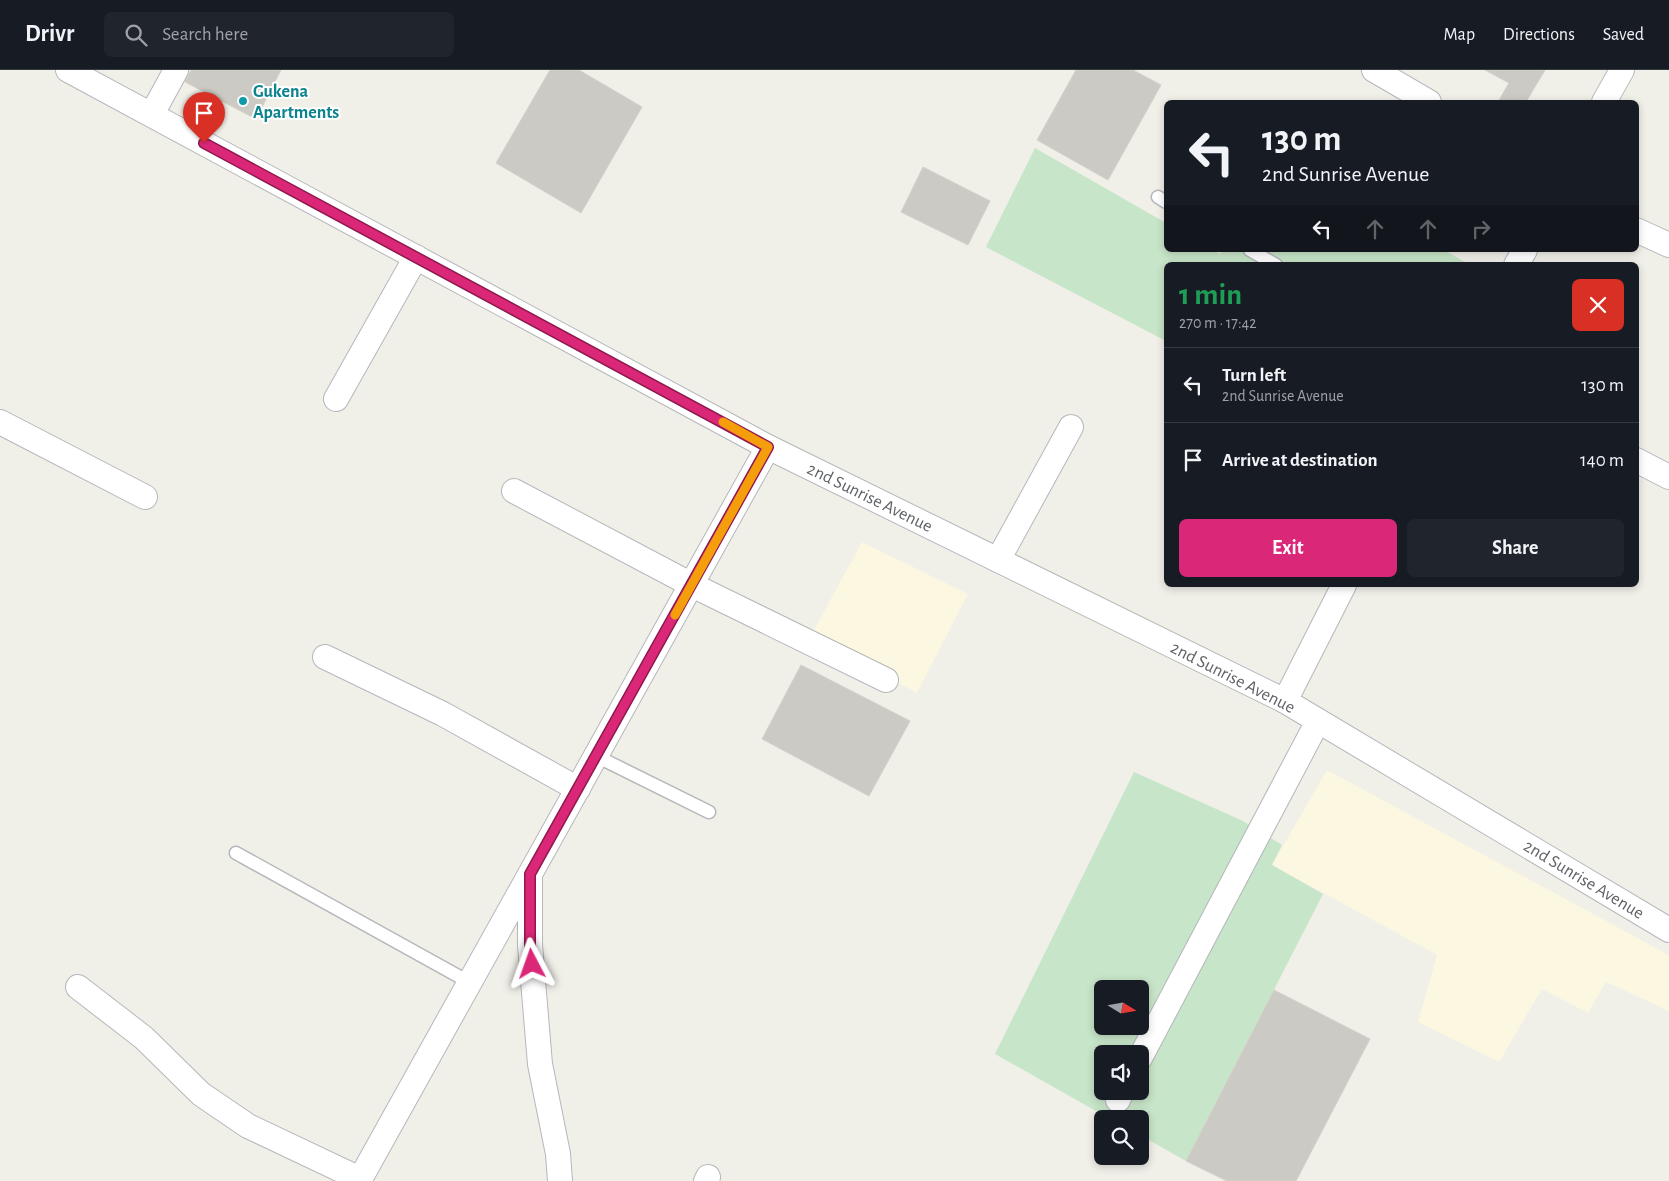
<!DOCTYPE html>
<html lang="en">
<head>
<meta charset="utf-8">
<style>
  body { margin:0; font-family:"Alegreya Sans",sans-serif; background:#20242c; color:#f1f3f6; height:100vh; display:flex; flex-direction:column; font-size:19px; white-space:nowrap }
  * { box-sizing:border-box; margin:0 }
  p { font-size:16px; color:#9ea1a6 }
  .icon { flex:none; width:28px; height:28px; fill:none; stroke:currentColor; stroke-width:2; stroke-linecap:round; stroke-linejoin:round }
  .map { position:relative; flex:1; overflow:hidden }
  .drawer { position:absolute; left:1164px; top:192px; width:475px; height:325px; display:flex; flex-direction:column; background:#171b24; border-radius:8px; box-shadow:0 2px 8px #0003 }
  .drawer>* { flex:none }
  .top-card { position:absolute; left:1164px; top:30px; width:475px; height:152px; border-radius:8px; box-shadow:0 2px 8px #0003; background:#171b24; color:#f1f3f6; overflow:hidden }
  .needle { width:32px; rotate:101deg }
  .tools { position:absolute; left:1094px; top:910px; display:grid; gap:10px }
  .tools a { display:grid; place-items:center; width:55px; height:55px; border-radius:8px; background:#171b24; box-shadow:0 2px 8px #0003; font-size:25px }
  .pin { position:absolute; display:grid; place-items:center; width:42px; height:42px; color:#fff; margin:-51px -21px; border-radius:50% 50% 50% 0; rotate:-45deg; box-shadow:0 0 5px #0007 }
  .pin .icon { rotate:45deg }
  .me { position:absolute; width:55px; margin:-28px; rotate:356deg; stroke-linejoin:round; filter:drop-shadow(0 0 4px #0008) }
  .turn { display:flex; align-items:center; gap:18px; height:105px; padding:0 15px; font-size:22px }
  .turn .icon { width:65px; height:65px; stroke-width:2.5 }
  .turn b { display:block; font-size:35px; line-height:42px }
  .lanes { display:flex; align-items:center; height:48px; padding:0 15px; background:#0003; justify-content:center; gap:25px; direction:ltr }
  .lanes .off { opacity:.35 }
  .round { display:grid; place-items:center; flex:none; width:52px; height:52px; border-radius:8px; background:#20242c }
  .summary { display:flex; align-items:center; justify-content:space-between; height:85px; padding:0 15px }
  h1 { font-size:30px; font-weight:700; line-height:38px; color:#1e9e55 }
  .action { display:flex; gap:10px; margin-top:auto; padding:10px 15px }
  .action a { flex:1; height:58px; border-radius:8px; background:#db2777; color:#fff; font-size:20px; font-weight:700; line-height:58px; text-align:center }
  .action a+a { background:#20242c; color:#f1f3f6 }
  ul { padding:0; list-style:none }
  li { display:flex; align-items:center; gap:15px; height:75px; padding:0 15px; border-top:1px solid #363941 }
  li div { flex:1 }
  li b { display:block; font-size:19px }
  li em { font-style:normal }
  header { display:flex; align-items:center; gap:30px; box-sizing:border-box; height:70px; padding:0 25px; background:#171b24; border-bottom:1px solid #363941 }
  header strong { font-size:24px }
  nav { display:flex; gap:28px; margin-inline-start:auto; font-size:18px }
  .search { width:350px; height:45px; background:#20242c; display:flex; align-items:center; gap:12px; box-sizing:border-box; padding:0 18px; border-radius:8px; color:#9ea1a6; font-size:19px }
  .map>svg:first-child { display:block }
</style>
</head>
<body>
<header>
<strong>Drivr</strong>
<div class="search"><svg class="icon" aria-label="search" viewBox="0 0 24 24"><circle cx="10" cy="10" r="6"/><path d="M15 15l6 6"/></svg>Search here</div>
<nav><a>Map</a><a>Directions</a><a>Saved</a></nav>
</header>
<div class="map">
<svg width="1669" height="1111" viewBox="0 0 1669 1111">
  <rect width="100%" height="100%" fill="#f0efe8"/>
  <g fill="#fcf7e1">
    <polygon points="862,472 968,524 917,623 811,565"/>
    <polygon points="1327,700 1669,885 1669,941 1606,912 1588,943 1542,919 1499,992 1418,952 1437,885 1272,795"/>
  </g>
  <g fill="#c7e5c8" fill-rule="evenodd">
    <polygon points="1035,78 1166,153 1166,180 1213,180 1220,184 1223,180 1444,180 1470,195 1166,195 1166,271 986,177"/>
    <path d="M 1134,702 L 1243,751 L 1282,775 L 1272,795 L 1323,824 L 1186,1091 L 1140,1065 L 1140,1049 L 1110,1049 L 995,984 ZM 1102,919 L 1140,919 L 1140,956 L 1102,956 ZM 1102,984 L 1140,984 L 1140,1021 L 1102,1021 Z"/>
  </g>
  <g fill="#cccac4" stroke="#d5d1c7">
    <polygon points="191,0 281,0 256,49 185,12"/>
    <polygon points="550,0 579,0 642,37 581,143 496,93"/>
    <polygon points="1076,0 1133,0 1161,15 1108,110 1037,70"/>
    <polygon points="1485,0 1545,0 1526,32 1498,32 1509,13"/>
    <polygon points="923,97 990,131 968,175 901,142"/>
    <polygon points="801,595 910,651 869,726 762,669"/>
    <polygon points="1274,920 1370,969 1296,1111 1227,1111 1186,1091"/>
  </g>
  <g fill="none" stroke-linecap="round" stroke-linejoin="round">
    <defs>
      <g id="lane">
        <polyline points="1158,127 1166,132"/>
        <polyline points="1250,180 1276,195"/>
        <polyline points="596,686 709,742"/>
        <polyline points="236,783 469,912"/>
      </g>
      <g id="street">
        <polyline points="68,0 768,377 1285,631 1669,860"/>
        <polyline points="1374,0 1429,32"/>
        <polyline points="1604,32 1622,0"/>
        <polyline points="152,44 176,0"/>
        <polyline points="1636,160 1669,175"/>
        <polyline points="1516,195 1525,180"/>
        <polyline points="336,329 416,187"/>
        <polyline points="0,352 145,427"/>
        <polyline points="1636,390 1669,407"/>
        <polyline points="514,421 692,515 886,610"/>
        <polyline points="998,490 1071,357"/>
        <polyline points="325,587 443,644 578,719"/>
        <polyline points="1285,631 1344,515"/>
        <polyline points="530,805 530,875 540,994 558,1084 560,1111"/>
        <polyline points="78,917 144,968 201,1024 248,1056 360,1109"/>
        <polyline points="1140,988 1318,651"/>
        <polyline points="1118,1030 1122,1021"/>
        <polyline points="359,1111 768,377"/>
        <polyline points="706,1111 708,1107"/>
      </g>
    </defs>
    <use href="#lane" stroke="#b5b7bb" stroke-width="15"/>
    <use href="#street" stroke="#b5b7bb" stroke-width="26"/>
    <use href="#lane" stroke="#fff" stroke-width="12"/>
    <use href="#street" stroke="#fff" stroke-width="24"/>
  </g>
  <g fill="none" stroke-linecap="round" stroke-linejoin="round">
    <defs>
      <polyline id="route" points="204,73 768,377 530,804 530,874 532,894"/>
    </defs>
    <use href="#route" stroke="#8e194d" stroke-width="12"/>
    <use href="#route" stroke="#db2777" stroke-width="9"/>
    <polyline stroke="#f59e0b" stroke-width="9" points="675,545 768,377 723,352"/>
  </g>
  <circle fill="#0f9aa8" stroke="#fff" stroke-width="2" cx="243" cy="31" r="5"/>
  <g text-anchor="middle" stroke-width="4" stroke-linejoin="round" paint-order="stroke">
    <g font-size="18" font-weight="bold" fill="#0d838f" stroke="#fff" text-anchor="start">
      <text x="253" y="27">Gukena<tspan x="253" dy="21">Apartments</tspan></text>
    </g>
    <g font-size="18" fill="#5f6267" stroke="#fff">
      <text transform="translate(870 427) rotate(26)" y="6">2nd Sunrise Avenue</text>
      <text transform="translate(1233 607) rotate(27)" y="6">2nd Sunrise Avenue</text>
      <text transform="translate(1584 809) rotate(31)" y="6">2nd Sunrise Avenue</text>
    </g>
  </g>
</svg>
<div class="tools">
<a><svg class="needle" viewBox="-14 -14 28 28"><path d="M0-13l5 13h-10z" fill="#e53935"/><path d="M0 13l5-13h-10z" fill="#9ea1a6"/></svg></a>
<a><svg class="icon" aria-label="sound" viewBox="0 0 24 24"><path d="M4 9h4l5-4v14l-5-4H4zM17 9q2 3 0 6"/></svg></a>
<a><svg class="icon" aria-label="search" viewBox="0 0 24 24"><circle cx="10" cy="10" r="6"/><path d="M15 15l6 6"/></svg></a>
</div>
<div class="pin" style="left:204px;top:73px;background:#d93025"><svg class="icon" aria-label="arrive" viewBox="0 0 24 24"><path d="M6 21V4h12l-3 4 3 4H6"/></svg></div>
<svg class="me" style="left:532px;top:894px" viewBox="-20 -20 40 40"><path d="M0-17L14 15 0 8-14 15z" fill="#db2777" stroke="#fff" stroke-width="4"/></svg>
<div class="top-card">
<div class="turn"><svg class="icon" aria-label="left" viewBox="0 0 24 24"><path d="M17 20v-9H6M10 6l-5 5 5 5"/></svg><div><b>130 m</b>2nd Sunrise Avenue</div></div>
<div class="lanes"><svg class="icon" aria-label="left" viewBox="0 0 24 24"><path d="M17 20v-9H6M10 6l-5 5 5 5"/></svg><svg class="icon off" aria-label="ahead" viewBox="0 0 24 24"><path d="M12 20V5M6 11l6-6 6 6"/></svg><svg class="icon off" aria-label="ahead" viewBox="0 0 24 24"><path d="M12 20V5M6 11l6-6 6 6"/></svg><svg class="icon off" aria-label="right" viewBox="0 0 24 24"><path d="M7 20v-9h11M14 6l5 5-5 5"/></svg></div>
</div>
<section class="drawer">
<div class="summary"><div><h1>1 min</h1><p>270 m · 17:42</p></div><a class="round" style="background:#d93025;color:#fff"><svg class="icon" aria-label="close" viewBox="0 0 24 24"><path d="M6 6l12 12M18 6L6 18"/></svg></a></div>
<ul>
<li><svg class="icon" aria-label="left" viewBox="0 0 24 24"><path d="M17 20v-9H6M10 6l-5 5 5 5"/></svg><div><b>Turn left</b><p>2nd Sunrise Avenue</p></div><em>130 m</em></li>
<li><svg class="icon" aria-label="arrive" viewBox="0 0 24 24"><path d="M6 21V4h12l-3 4 3 4H6"/></svg><div><b>Arrive at destination</b></div><em>140 m</em></li>
</ul>
<div class="action"><a>Exit</a><a>Share</a></div>
</section>
</div>
</body>
</html>
